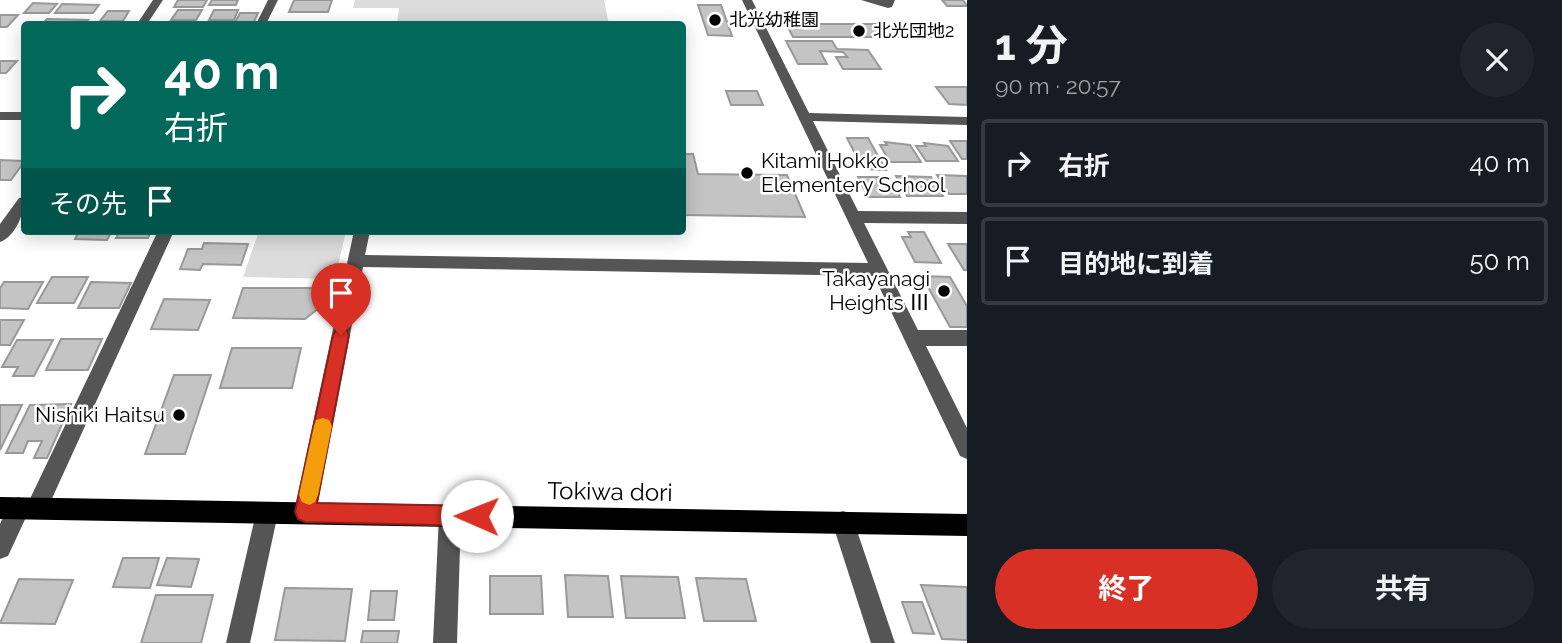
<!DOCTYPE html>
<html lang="ja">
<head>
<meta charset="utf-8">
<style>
  body { margin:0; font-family:Raleway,"Noto Sans JP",sans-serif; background:#20242c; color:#f1f3f6; height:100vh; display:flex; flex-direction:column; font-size:26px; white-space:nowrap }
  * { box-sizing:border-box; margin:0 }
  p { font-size:23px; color:#9ea1a6 }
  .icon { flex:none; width:38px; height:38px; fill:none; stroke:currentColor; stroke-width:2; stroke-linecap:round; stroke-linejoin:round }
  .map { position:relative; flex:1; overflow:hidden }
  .side { display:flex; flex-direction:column; background:#171b24; width:595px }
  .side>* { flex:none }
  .top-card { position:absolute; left:21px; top:21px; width:665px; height:214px; border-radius:7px; box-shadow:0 4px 18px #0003; background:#00695c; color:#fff; overflow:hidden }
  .pin { position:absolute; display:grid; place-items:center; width:60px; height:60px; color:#fff; margin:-72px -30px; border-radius:50% 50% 50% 0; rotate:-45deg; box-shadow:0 0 7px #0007 }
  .pin .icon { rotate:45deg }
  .me { position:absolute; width:77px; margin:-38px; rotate:271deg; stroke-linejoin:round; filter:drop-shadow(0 0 5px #0008) }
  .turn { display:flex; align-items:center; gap:24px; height:147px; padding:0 28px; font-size:32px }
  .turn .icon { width:91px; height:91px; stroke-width:2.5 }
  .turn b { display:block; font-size:49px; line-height:60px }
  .then { display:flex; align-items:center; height:66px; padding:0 28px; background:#0003; gap:14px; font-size:26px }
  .round { display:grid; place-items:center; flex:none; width:74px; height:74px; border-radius:37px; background:#20242c }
  .headline { display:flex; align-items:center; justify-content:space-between; height:119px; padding:0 28px }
  h1 { font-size:42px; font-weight:700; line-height:52px }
  .button { display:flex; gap:14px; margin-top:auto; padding:14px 28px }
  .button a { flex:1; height:80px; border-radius:42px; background:#d93025; color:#fff; font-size:28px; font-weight:700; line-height:80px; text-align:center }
  .button a+a { background:#20242c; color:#f1f3f6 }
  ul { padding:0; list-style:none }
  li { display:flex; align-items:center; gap:21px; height:88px; margin:0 14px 10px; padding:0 14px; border:4px solid #363941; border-radius:7px }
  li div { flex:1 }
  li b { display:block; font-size:26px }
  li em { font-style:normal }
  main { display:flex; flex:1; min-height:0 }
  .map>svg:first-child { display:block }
</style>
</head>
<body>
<main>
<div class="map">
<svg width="967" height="643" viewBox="0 0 967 643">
  <rect width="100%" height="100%" fill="#fff"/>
  <g fill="#dcdcdc">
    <polygon points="355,0 604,0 609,24 397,24 399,8 353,8"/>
    <polygon points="259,231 346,231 335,279 243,277"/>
  </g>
  <g fill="#c4c4c4" stroke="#999" stroke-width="2">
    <polygon points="178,0 207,0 203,7 174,7"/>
    <polygon points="212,0 238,0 236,5 209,5"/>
    <polygon points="294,0 332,0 328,12 289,12"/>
    <polygon points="942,0 963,0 967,6 947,6"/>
    <polygon points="33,3 57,4 49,13 24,13"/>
    <polygon points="62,4 99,5 93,13 55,13"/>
    <polygon points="698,5 721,5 732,36 708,35"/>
    <polygon points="178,10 202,10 196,20 171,20"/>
    <polygon points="214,10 238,10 234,20 209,20"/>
    <polygon points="108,11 129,11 123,21 100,21"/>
    <polygon points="240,13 258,13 253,24 234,24"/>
    <polygon points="0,15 18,15 7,27 0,27"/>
    <polygon points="47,19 88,20 84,24 42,24"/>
    <polygon points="786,24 923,24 934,37 793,37"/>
    <polygon points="786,41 832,41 837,49 868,50 881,69 843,69 836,57 847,57 843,52 820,51 827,64 798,64"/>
    <polygon points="0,61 17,61 6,73 0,73"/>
    <polygon points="936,87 967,87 967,105 949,104"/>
    <polygon points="726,91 757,91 763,105 731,105"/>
    <polygon points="847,138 868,138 886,170 863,169"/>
    <polygon points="950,141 967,141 967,159 962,159"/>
    <polygon points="885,142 910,145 921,162 890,162 880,145 887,145"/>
    <polygon points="924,143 948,146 958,161 926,161 916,146 926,146"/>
    <polygon points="682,154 693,154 698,174 787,175 805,217 682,215"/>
    <polygon points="0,160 24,161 24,162 11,180 0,180"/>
    <polygon points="937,175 967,176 967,194 949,194"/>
    <polygon points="896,176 931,177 943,196 907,196"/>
    <polygon points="858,177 889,177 900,197 868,197"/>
    <polygon points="79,231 112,231 107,240 75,239"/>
    <polygon points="120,231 151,231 148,238 116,238"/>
    <polygon points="908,232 924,232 941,263 915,262 902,237 911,237"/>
    <polygon points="204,243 248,244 241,265 203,264 200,270 180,269 188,249 202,249"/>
    <polygon points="948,244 967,244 967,270 964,270"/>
    <polygon points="922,276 950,277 967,306 967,327 950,327"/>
    <polygon points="52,277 88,277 74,303 37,303"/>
    <polygon points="4,282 43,282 28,309 0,308 0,288"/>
    <polygon points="91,282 131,283 119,308 78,308"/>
    <polygon points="243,288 328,288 324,304 305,319 233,318"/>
    <polygon points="164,299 210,300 198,330 151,329"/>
    <polygon points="0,320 24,320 10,345 0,345"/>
    <polygon points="61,339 102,339 88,370 46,370"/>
    <polygon points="17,340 53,340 34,376 13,376 18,367 2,367"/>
    <polygon points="232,348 301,348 292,388 220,388"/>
    <polygon points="174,375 211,375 185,454 145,454"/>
    <polygon points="71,404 47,458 34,458 42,441 28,441 23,453 6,453 30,405"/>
    <polygon points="0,405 22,405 0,450"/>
    <polygon points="123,558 159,558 150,588 113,587"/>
    <polygon points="167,558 199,559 191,587 157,585"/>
    <polygon points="565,575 608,576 613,617 568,617"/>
    <polygon points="490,576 541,576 543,614 490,614"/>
    <polygon points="621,576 678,577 685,618 626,618"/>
    <polygon points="696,578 746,579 756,621 704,621"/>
    <polygon points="19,579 73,580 55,624 0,623"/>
    <polygon points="921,585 967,587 967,640 942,639"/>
    <polygon points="285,588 352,589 345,641 275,640"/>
    <polygon points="371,591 397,591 394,620 368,620"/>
    <polygon points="156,595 213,595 201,643 141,643"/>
    <polygon points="902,602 922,602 934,634 913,633"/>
    <polygon points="363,631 399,631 397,643 361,643"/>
  </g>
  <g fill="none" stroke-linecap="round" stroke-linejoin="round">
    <g fill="#555" fill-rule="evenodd">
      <polygon points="153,0 163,0 147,24 137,24"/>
      <polygon points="268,0 278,0 266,24 256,24"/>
      <polygon points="742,0 752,0 809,113 967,117 967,125 813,121 858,211 967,212 967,224 864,223 918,330 967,330 967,346 926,346 967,428 967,459 960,456 874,276 363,267 316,512 313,520 305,523 297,520 294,512 354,231 370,231 365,255 868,263"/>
      <polygon points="861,0 895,0 892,7 888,8"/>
      <rect x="0" y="112" width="24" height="8"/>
      <path d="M 24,197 C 25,212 16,236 0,242 L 0,224 L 19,198 Z"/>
      <polygon points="158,231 174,231 44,516 36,519 28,513 8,556 0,559 0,524 11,500 19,497 28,503"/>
      <polygon points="267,502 275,505 278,513 250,643 226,643 256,513 259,505"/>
      <polygon points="450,505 458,508 461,516 457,643 433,643 439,516 442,508"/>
      <polygon points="843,511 851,514 854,522 895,643 871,643 832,522 835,514"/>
    </g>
    <polygon fill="#000" fill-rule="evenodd" points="0,497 967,514 967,536 0,519"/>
  </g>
  <polygon fill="#d93025" stroke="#8d1f18" stroke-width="2" points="341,328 347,330 349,335 317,503 477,506 484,509 487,516 484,523 477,526 305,522 298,519 295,512 333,335 336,330"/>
  <polygon fill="#f59e0b" points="323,418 329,420 332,426 318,495 315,502 309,505 302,502 299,495 314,426 316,420"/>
  <g fill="#000" stroke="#fff" stroke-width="2.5">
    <circle cx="715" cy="20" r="7"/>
    <circle cx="859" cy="31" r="7"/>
    <circle cx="747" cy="173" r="7"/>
    <circle cx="944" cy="291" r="7"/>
    <circle cx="179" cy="415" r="7"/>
  </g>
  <g text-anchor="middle" stroke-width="5" stroke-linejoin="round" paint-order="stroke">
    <g font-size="18" fill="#000" stroke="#fff" text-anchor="start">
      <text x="729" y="26">北光幼稚園</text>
      <text x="873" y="37">北光団地2</text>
    </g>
    <g font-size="21" fill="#000" stroke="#fff" text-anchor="end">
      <text x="761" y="168" text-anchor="start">Kitami Hokko<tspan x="761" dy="24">Elementery School</tspan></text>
      <text x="930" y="286">Takayanagi<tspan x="930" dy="24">Heights Ⅲ</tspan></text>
      <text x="165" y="422">Nishiki Haitsu</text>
    </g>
    <g font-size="24" fill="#000" stroke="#fff">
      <text transform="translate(610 492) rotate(1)" y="8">Tokiwa dori</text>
    </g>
  </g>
</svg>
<div class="pin" style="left:341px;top:335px;background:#d93025"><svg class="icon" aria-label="arrive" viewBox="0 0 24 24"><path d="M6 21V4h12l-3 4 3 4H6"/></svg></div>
<svg class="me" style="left:477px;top:516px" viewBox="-20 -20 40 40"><circle r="19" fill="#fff"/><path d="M0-13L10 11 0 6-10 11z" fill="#d93025"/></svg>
<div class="top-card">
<div class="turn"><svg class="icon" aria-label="right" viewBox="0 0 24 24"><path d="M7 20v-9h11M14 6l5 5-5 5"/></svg><div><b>40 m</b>右折</div></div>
<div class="then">その先<svg class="icon" aria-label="arrive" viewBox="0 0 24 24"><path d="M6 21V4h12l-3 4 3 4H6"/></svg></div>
</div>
</div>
<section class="side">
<div class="headline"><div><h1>1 分</h1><p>90 m · 20:57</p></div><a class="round"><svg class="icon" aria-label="close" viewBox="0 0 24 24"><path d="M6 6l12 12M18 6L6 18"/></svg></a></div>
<ul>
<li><svg class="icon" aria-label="right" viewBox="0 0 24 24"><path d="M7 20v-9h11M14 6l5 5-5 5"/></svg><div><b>右折</b></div><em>40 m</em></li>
<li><svg class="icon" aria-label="arrive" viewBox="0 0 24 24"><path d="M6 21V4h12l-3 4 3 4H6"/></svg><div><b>目的地に到着</b></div><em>50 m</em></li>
</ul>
<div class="button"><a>終了</a><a>共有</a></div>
</section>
</main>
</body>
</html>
